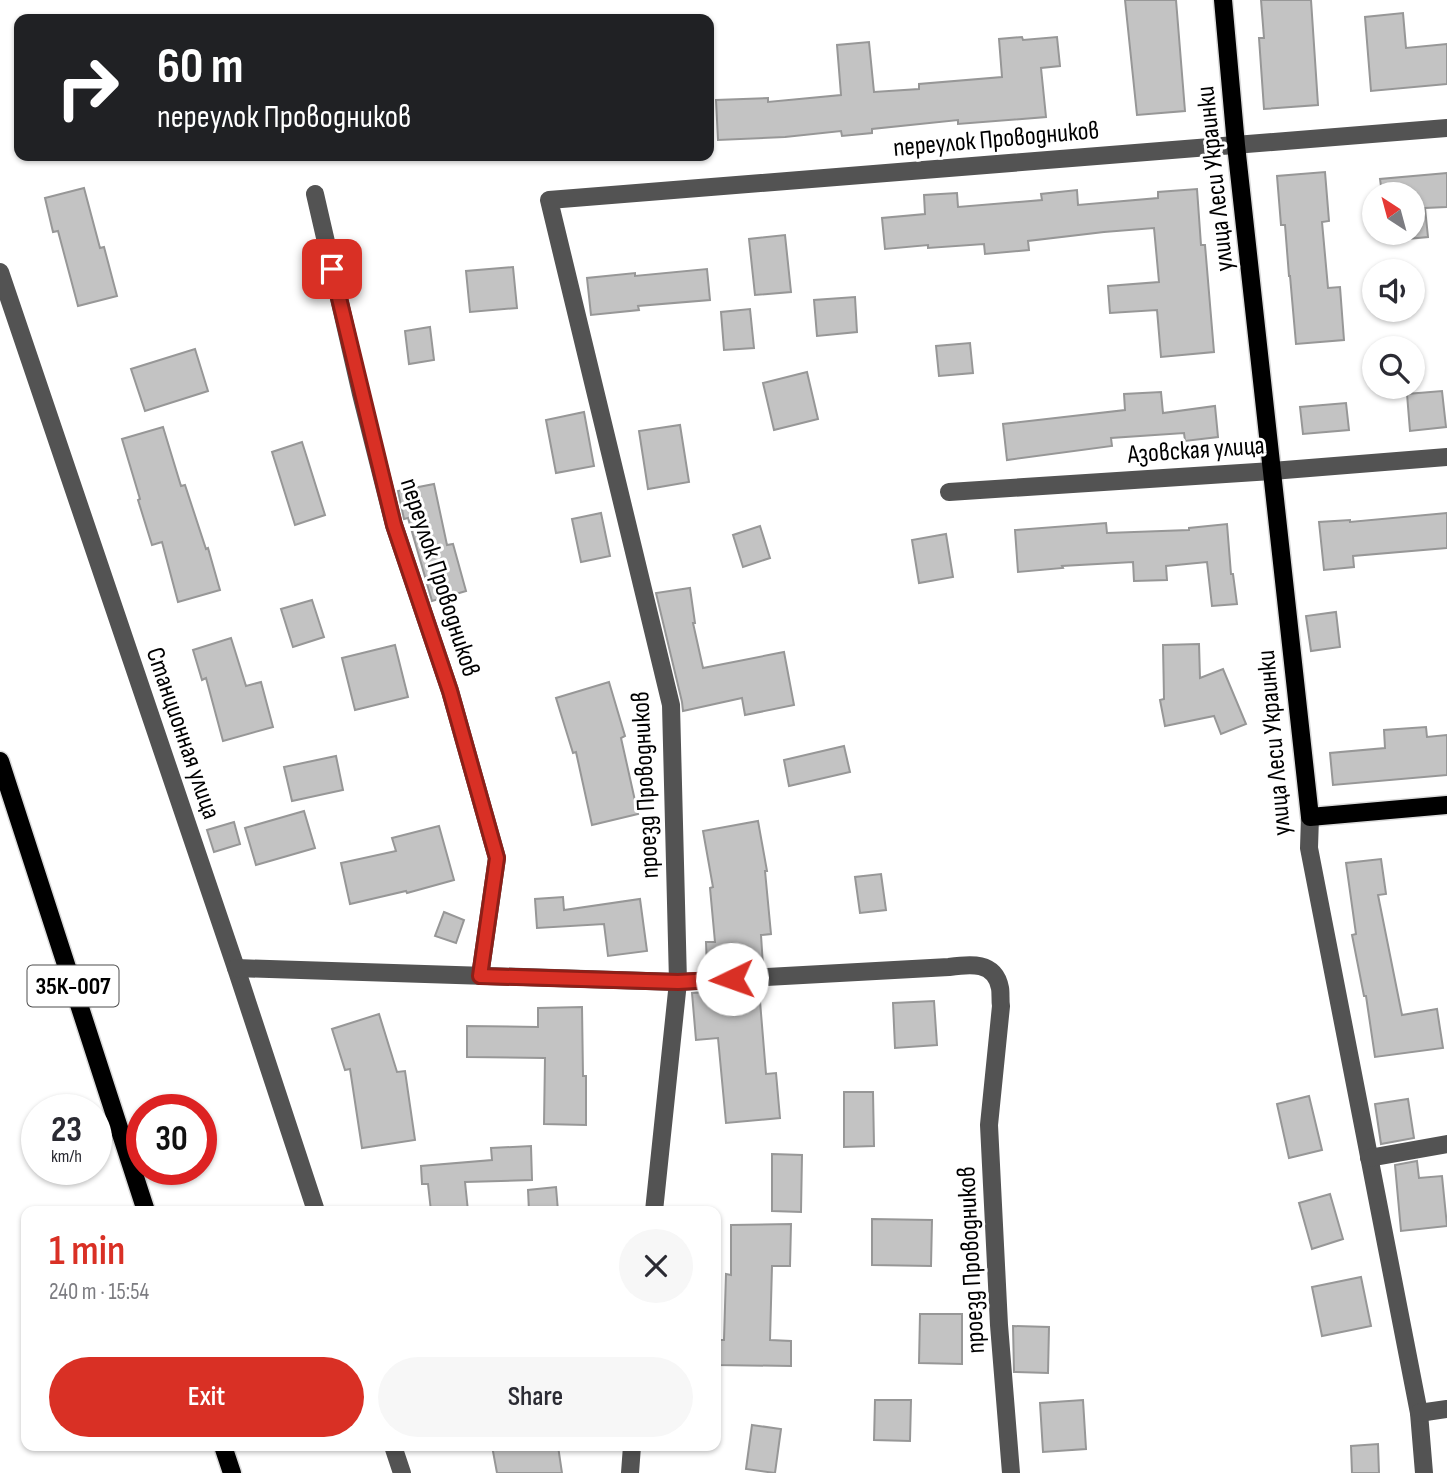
<!DOCTYPE html>
<html lang="en">
<head>
<meta charset="utf-8">
<style>
  body { margin:0; font-family:"Sofia Sans Condensed",sans-serif; background:#f7f7f7; color:#2b2b33; height:100vh; display:flex; flex-direction:column; font-size:26px; white-space:nowrap }
  * { box-sizing:border-box; margin:0 }
  p { font-size:23px; color:#7c7c81 }
  .icon { flex:none; width:38px; height:38px; fill:none; stroke:currentColor; stroke-width:2; stroke-linecap:round; stroke-linejoin:round }
  .map { position:relative; flex:1; overflow:hidden }
  .drawer { position:absolute; left:21px; top:1206px; width:700px; height:245px; display:flex; flex-direction:column; background:#fff; border-radius:14px; box-shadow:0 2px 5px #0004 }
  .drawer>* { flex:none }
  .hud { position:absolute; left:14px; top:14px; width:700px; height:147px; border-radius:14px; box-shadow:0 2px 5px #0004; background:#202124; color:#fff; overflow:hidden }
  .needle { width:46px; rotate:324deg }
  .fabs { position:absolute; left:1362px; top:182px; display:grid; gap:14px }
  .fabs a { display:grid; place-items:center; width:63px; height:63px; border-radius:50%; background:#fff; box-shadow:0 2px 5px #0004; font-size:35px }
  .speed { position:absolute; left:21px; top:1094px; display:flex; gap:14px; font-size:35px; font-weight:700; text-align:center }
  .speed>* { display:grid; place-content:center; width:91px; height:91px; border-radius:50%; background:#fff; box-shadow:0 2px 5px #0004; line-height:1 }
  .speed small { font-size:18px; font-weight:400 }
  .speed .limit { border:10px solid #d22; background:#fff; color:#111 }
  .pin { position:absolute; display:grid; place-items:center; width:60px; height:60px; color:#fff; margin:-30px; border-radius:14px; box-shadow:0 4px 10px #0006 }
  .me { position:absolute; width:77px; margin:-38px; rotate:267deg; stroke-linejoin:round; filter:drop-shadow(0 0 5px #0008) }
  .turn { display:flex; align-items:center; gap:24px; height:147px; padding:0 28px; font-size:32px }
  .turn .icon { width:91px; height:91px; stroke-width:2.5 }
  .turn b { display:block; font-size:49px; line-height:60px }
  .round { display:grid; place-items:center; flex:none; width:74px; height:74px; border-radius:37px; background:#f7f7f7 }
  .summary { display:flex; align-items:center; justify-content:space-between; height:119px; padding:0 28px }
  h1 { font-size:42px; font-weight:600; line-height:52px; color:#d93025 }
  .primary-button { display:flex; gap:14px; margin-top:auto; padding:14px 28px }
  .primary-button a { flex:1; height:80px; border-radius:42px; background:#d93025; color:#fff; font-size:28px; font-weight:600; line-height:80px; text-align:center }
  .primary-button a+a { background:#f7f7f7; color:#2b2b33 }
  .map>svg:first-child { display:block }
</style>
</head>
<body>
<div class="map">
<svg width="1447" height="1473" viewBox="0 0 1447 1473">
  <rect width="100%" height="100%" fill="#fff"/>
  <g fill="#c3c3c3" stroke="#979797" stroke-width="2">
    <polygon points="1125,0 1176,0 1185,111 1137,115"/>
    <polygon points="1261,0 1311,0 1318,105 1264,109 1259,38 1264,38"/>
    <polygon points="1403,13 1406,48 1447,44 1447,84 1371,91 1365,17"/>
    <polygon points="1022,37 1023,40 1057,37 1060,66 1041,68 1046,117 958,124 958,120 872,129 872,133 842,136 841,131 785,137 718,140 716,100 768,98 768,102 841,95 837,45 869,42 874,92 919,89 919,84 1002,77 999,39"/>
    <polygon points="1325,172 1329,221 1322,222 1328,288 1340,287 1344,340 1296,344 1290,276 1289,276 1285,225 1281,225 1277,176"/>
    <polygon points="1447,173 1447,207 1425,208 1428,237 1386,241 1385,233 1412,233 1412,194 1382,194 1380,179"/>
    <polygon points="84,188 100,248 104,247 117,296 78,306 58,231 53,232 45,198"/>
    <polygon points="1197,189 1201,245 1205,245 1214,352 1161,357 1157,310 1110,313 1108,286 1159,282 1154,228 1104,232 1028,241 1029,250 985,254 984,244 928,248 928,245 885,249 882,218 925,214 924,195 957,193 958,207 1042,200 1041,194 1077,190 1078,205 1158,198 1158,192"/>
    <polygon points="785,235 791,292 755,295 749,239"/>
    <polygon points="513,267 517,308 470,312 466,271"/>
    <polygon points="707,269 710,300 638,306 639,310 591,315 587,278 635,273 635,276"/>
    <polygon points="855,297 857,332 817,336 814,300"/>
    <polygon points="750,309 754,348 724,350 721,312"/>
    <polygon points="430,327 434,360 409,364 405,331"/>
    <polygon points="970,343 973,373 939,376 936,346"/>
    <polygon points="195,349 208,391 145,411 131,369"/>
    <polygon points="807,372 818,419 774,430 763,383"/>
    <polygon points="1442,391 1446,427 1410,431 1407,394"/>
    <polygon points="1161,392 1163,413 1215,406 1218,437 1185,441 1184,433 1111,438 1112,446 1007,460 1003,424 1125,410 1124,394"/>
    <polygon points="1346,403 1349,430 1303,434 1300,407"/>
    <polygon points="584,412 594,466 556,473 546,420"/>
    <polygon points="680,425 689,482 648,489 639,431"/>
    <polygon points="163,427 181,486 185,485 206,549 208,548 220,590 178,602 162,542 152,545 138,500 140,499 122,439"/>
    <polygon points="302,442 325,515 295,525 272,452"/>
    <polygon points="434,484 447,545 453,544 466,591 432,601 408,518 404,519 398,491"/>
    <polygon points="601,513 610,556 581,562 572,519"/>
    <polygon points="1447,513 1447,548 1353,556 1354,567 1324,570 1319,522 1350,520 1350,522"/>
    <polygon points="1106,523 1107,533 1189,530 1189,528 1227,524 1231,574 1233,574 1237,604 1212,606 1207,562 1166,566 1167,580 1134,581 1133,562 1062,566 1063,568 1018,572 1015,530"/>
    <polygon points="760,526 770,558 743,567 733,535"/>
    <polygon points="946,534 953,577 919,583 912,540"/>
    <polygon points="690,588 695,623 693,623 703,668 784,652 794,705 745,715 742,698 683,711 682,702 656,593"/>
    <polygon points="312,600 324,637 293,647 281,609"/>
    <polygon points="1336,612 1340,647 1311,651 1306,616"/>
    <polygon points="231,638 246,686 261,682 273,727 223,741 206,678 202,680 193,650"/>
    <polygon points="1199,644 1200,678 1223,669 1246,724 1221,734 1214,716 1165,726 1160,700 1164,699 1163,645"/>
    <polygon points="395,645 408,697 355,710 342,658"/>
    <polygon points="609,682 625,736 621,738 638,814 592,825 576,752 573,753 556,698"/>
    <polygon points="1426,727 1427,737 1447,735 1447,775 1333,785 1330,753 1385,748 1384,730"/>
    <polygon points="844,746 850,772 789,786 784,760"/>
    <polygon points="336,756 343,790 292,801 284,767"/>
    <polygon points="304,811 315,848 256,865 245,828"/>
    <polygon points="758,821 767,871 765,871 771,934 761,935 763,966 707,969 706,942 715,942 710,888 713,887 703,831"/>
    <polygon points="234,822 240,844 214,852 207,830"/>
    <polygon points="439,826 454,880 407,893 406,891 350,904 341,863 396,851 392,838"/>
    <polygon points="1381,859 1386,894 1378,895 1402,1015 1437,1009 1443,1048 1375,1057 1366,996 1364,996 1352,935 1356,934 1346,863"/>
    <polygon points="881,874 886,910 860,913 855,877"/>
    <polygon points="563,897 564,910 640,899 647,951 608,956 604,924 537,928 535,899"/>
    <polygon points="444,912 464,920 456,943 435,936"/>
    <polygon points="759,989 766,1074 776,1073 780,1118 726,1123 718,1038 696,1040 692,993"/>
    <polygon points="934,1001 937,1045 895,1048 893,1003"/>
    <polygon points="582,1007 583,1076 586,1076 586,1125 544,1124 545,1058 467,1057 467,1026 538,1027 538,1008"/>
    <polygon points="379,1014 397,1072 405,1071 415,1140 362,1148 350,1069 345,1070 332,1029"/>
    <polygon points="844,1092 873,1092 874,1146 844,1147"/>
    <polygon points="1309,1096 1322,1150 1289,1158 1277,1104"/>
    <polygon points="1408,1099 1414,1138 1381,1144 1375,1104"/>
    <polygon points="531,1146 532,1180 465,1182 468,1211 431,1211 428,1184 422,1184 421,1166 492,1160 491,1148"/>
    <polygon points="772,1154 802,1155 801,1212 772,1211"/>
    <polygon points="1417,1161 1419,1178 1442,1176 1447,1226 1401,1231 1395,1165"/>
    <polygon points="556,1187 558,1211 529,1211 528,1190"/>
    <polygon points="1330,1194 1343,1239 1312,1249 1299,1203"/>
    <polygon points="872,1219 932,1220 931,1266 872,1265"/>
    <polygon points="791,1224 790,1266 772,1266 770,1340 791,1341 791,1366 716,1365 716,1340 724,1340 726,1274 731,1275 731,1225"/>
    <polygon points="1361,1277 1371,1326 1322,1336 1312,1287"/>
    <polygon points="920,1314 962,1314 962,1364 919,1363"/>
    <polygon points="1013,1326 1049,1327 1048,1373 1014,1372"/>
    <polygon points="875,1400 911,1400 910,1441 874,1440"/>
    <polygon points="1083,1400 1086,1449 1043,1452 1040,1403"/>
    <polygon points="752,1425 781,1429 775,1473 746,1469"/>
    <polygon points="1378,1444 1379,1473 1352,1473 1351,1446"/>
    <polygon points="492,1446 558,1446 562,1473 497,1473"/>
  </g>
  <g fill="none" stroke-linecap="round" stroke-linejoin="round">
    <defs>
      <g id="major">
        <polyline points="1223,0 1236,145 1310,817 1447,805"/>
        <polyline points="0,761 146,1211"/>
        <polyline points="223,1446 232,1473"/>
      </g>
    </defs>
    <use href="#major" stroke="#dbdbdb" stroke-width="21"/>
    <g stroke="#535353" stroke-width="18">
      <polyline points="315,194 361,394 394,525 450,691 497,858 480,976"/>
      <polyline points="0,272 236,968 316,1211"/>
      <polyline points="949,492 1272,471 1447,457"/>
      <polyline points="1310,817 1309,848 1419,1413 1424,1473"/>
      <path d="M 236,968 L 678,982 L 949,967 C 970,964 995,961 1000,988 C 1001,993 1000,1000 1001,1006 L 989,1125 L 999,1325 L 1011,1473"/>
      <polyline points="1369,1158 1447,1144"/>
      <polyline points="654,1211 678,982 671,705 549,200 1447,128"/>
      <polyline points="1419,1413 1447,1409"/>
      <polyline points="393,1446 402,1473"/>
      <polyline points="630,1473 632,1446"/>
    </g>
    <use href="#major" stroke="#000" stroke-width="18"/>
  </g>
  <g fill="none" stroke-linecap="round" stroke-linejoin="round">
    <defs>
      <polyline id="route" points="332,269 394,525 450,691 497,858 480,976 678,982 732,979"/>
    </defs>
    <use href="#route" stroke="#8d1f18" stroke-width="18"/>
    <use href="#route" stroke="#d93025" stroke-width="12"/>
  </g>
  <g text-anchor="middle" stroke-width="6" stroke-linejoin="round" paint-order="stroke">
    <rect fill="#fff" stroke="#4c4c4c" stroke-width="2" x="27.5" y="965.5" width="91" height="41" rx="5"/>
    <g font-size="24" font-weight="bold" fill="#000">
      <text x="73" y="994">35К-007</text>
    </g>
    <g font-size="26" fill="#000" stroke="#fff">
      <text transform="translate(996 138) rotate(-5)" y="9">переулок Проводников</text>
      <text transform="translate(1214 179) rotate(-96)" y="9">улица Леси Украинки</text>
      <text transform="translate(1196 449) rotate(-4)" y="9">Азовская улица</text>
      <text transform="translate(441 577) rotate(72)" y="9">переулок Проводников</text>
      <text transform="translate(184 733) rotate(71)" y="9">Станционная улица</text>
      <text transform="translate(1273 743) rotate(-95)" y="9">улица Леси Украинки</text>
      <text transform="translate(644 785) rotate(-93)" y="9">проезд Проводников</text>
      <text transform="translate(970 1260) rotate(-93)" y="9">проезд Проводников</text>
    </g>
  </g>
</svg>
<div class="fabs">
<a><svg class="needle" viewBox="-14 -14 28 28"><path d="M0-13l5 13h-10z" fill="#e53935"/><path d="M0 13l5-13h-10z" fill="#7c7c81"/></svg></a>
<a><svg class="icon" aria-label="sound" viewBox="0 0 24 24"><path d="M4 9h4l5-4v14l-5-4H4zM17 9q2 3 0 6"/></svg></a>
<a><svg class="icon" aria-label="search" viewBox="0 0 24 24"><circle cx="10" cy="10" r="6"/><path d="M15 15l6 6"/></svg></a>
</div>
<div class="speed"><div>23<small>km/h</small></div><div class="limit">30</div></div>
<div class="pin" style="left:332px;top:269px;background:#d93025"><svg class="icon" aria-label="arrive" viewBox="0 0 24 24"><path d="M6 21V4h12l-3 4 3 4H6"/></svg></div>
<svg class="me" style="left:732px;top:979px" viewBox="-20 -20 40 40"><circle r="19" fill="#fff"/><path d="M0-13L10 11 0 6-10 11z" fill="#d93025"/></svg>
<div class="hud">
<div class="turn"><svg class="icon" aria-label="right" viewBox="0 0 24 24"><path d="M7 20v-9h11M14 6l5 5-5 5"/></svg><div><b>60 m</b>переулок Проводников</div></div>
</div>
<section class="drawer">
<div class="summary"><div><h1>1 min</h1><p>240 m · 15:54</p></div><a class="round"><svg class="icon" aria-label="close" viewBox="0 0 24 24"><path d="M6 6l12 12M18 6L6 18"/></svg></a></div>
<div class="primary-button"><a>Exit</a><a>Share</a></div>
</section>
</div>
</body>
</html>
